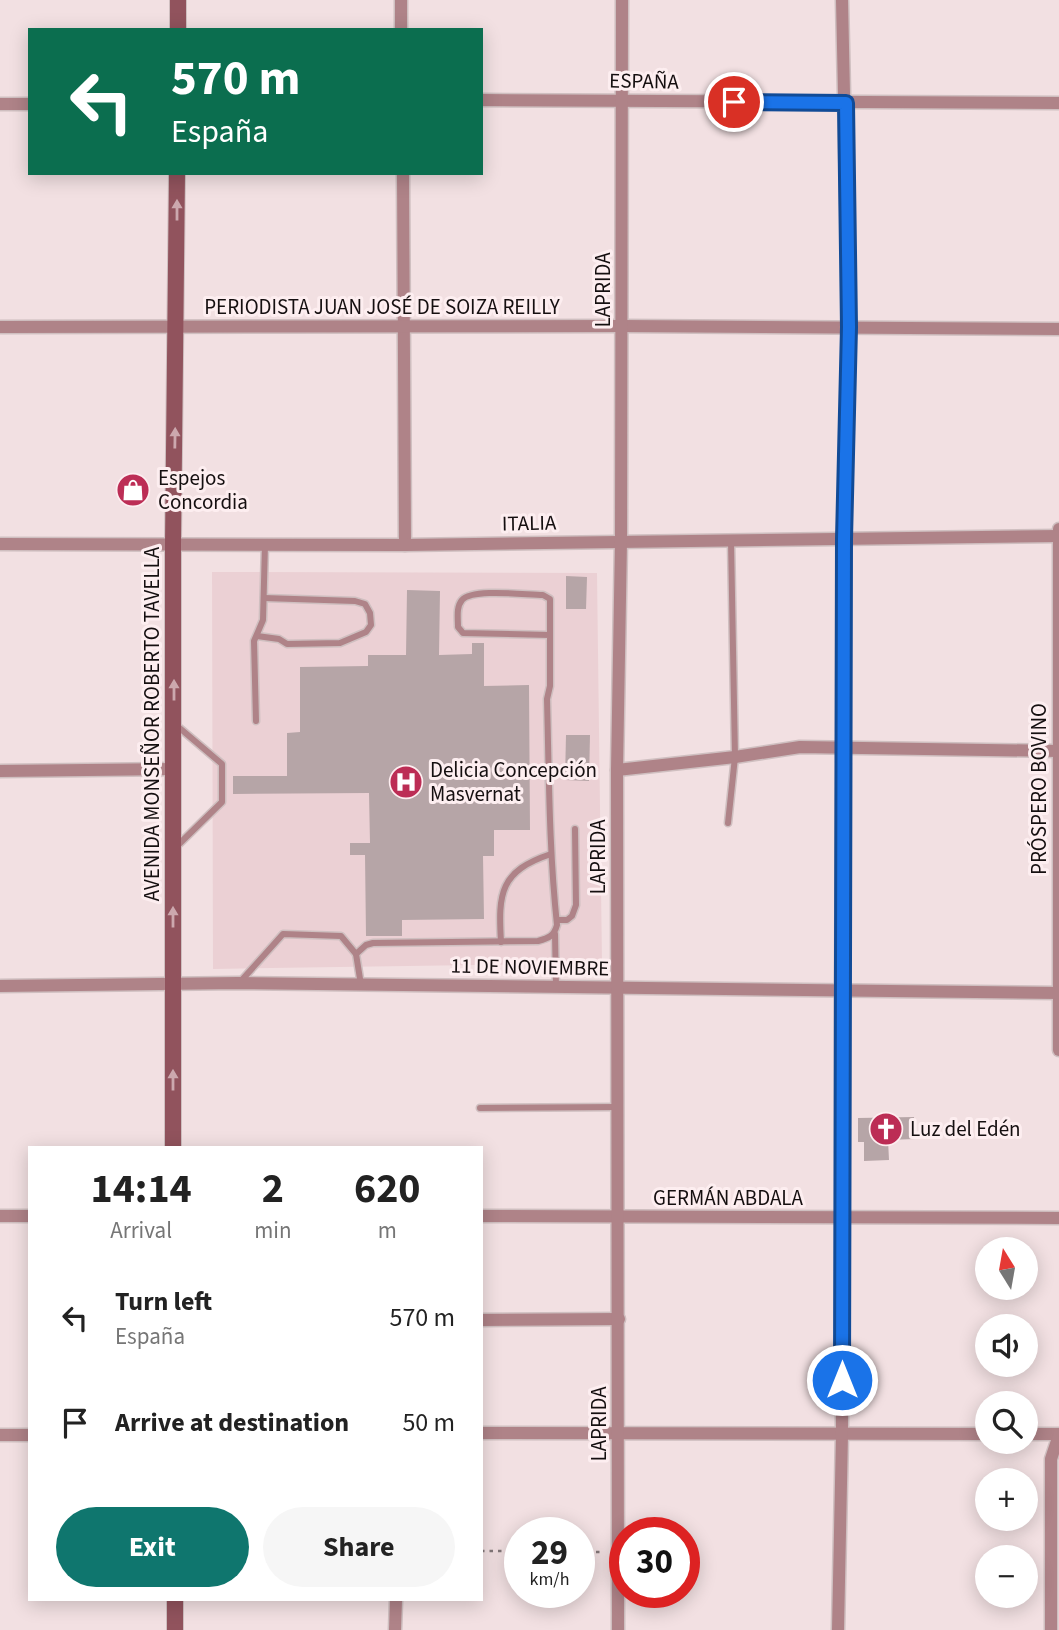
<!DOCTYPE html>
<html lang="en">
<head>
<meta charset="utf-8">
<style>
  body { margin:0; font-family:"Source Sans 3",sans-serif; background:#f6f6f6; color:#222; height:100vh; display:flex; flex-direction:column; font-size:26px; white-space:nowrap }
  * { box-sizing:border-box; margin:0 }
  p { font-size:23px; color:#767676 }
  .icon { flex:none; width:38px; height:38px; fill:none; stroke:currentColor; stroke-width:2; stroke-linecap:round; stroke-linejoin:round }
  .map { position:relative; flex:1; overflow:hidden }
  .panel { position:absolute; left:28px; top:1146px; width:455px; height:455px; display:flex; flex-direction:column; background:#fff; border-radius:0px; box-shadow:0 4px 18px #0003 }
  .panel>* { flex:none }
  .top-card { position:absolute; left:28px; top:28px; width:455px; height:147px; border-radius:0px; box-shadow:0 4px 18px #0003; background:#0b6e4f; color:#fff; overflow:hidden }
  .needle { width:46px; rotate:349deg }
  .controls { position:absolute; left:975px; top:1237px; display:grid; gap:14px }
  .controls a { display:grid; place-items:center; width:63px; height:63px; border-radius:50%; background:#fff; box-shadow:0 4px 18px #0003; font-size:35px }
  .speed { position:absolute; left:504px; top:1517px; display:flex; gap:14px; font-size:35px; font-weight:700; text-align:center }
  .speed>* { display:grid; place-content:center; width:91px; height:91px; border-radius:50%; background:#fff; box-shadow:0 4px 18px #0003; line-height:1 }
  .speed small { font-size:18px; font-weight:400 }
  .speed .limit { border:10px solid #d22; background:#fff; color:#111 }
  .pin { position:absolute; display:grid; place-items:center; width:60px; height:60px; color:#fff; margin:-30px; border:4px solid #fff; border-radius:50%; box-shadow:0 2px 7px #0007 }
  .me { position:absolute; width:77px; margin:-38px; rotate:0deg; stroke-linejoin:round; filter:drop-shadow(0 0 5px #0008) }
  .turn { display:flex; align-items:center; gap:24px; height:147px; padding:0 28px; font-size:32px }
  .turn .icon { width:91px; height:91px; stroke-width:2.5 }
  .turn b { display:block; font-size:49px; line-height:60px }
  .eta { display:flex; justify-content:space-evenly; align-items:center; height:119px; text-align:center }
  .eta b { font-size:42px; font-weight:700; line-height:49px }
  .cta { display:flex; gap:14px; margin-top:auto; padding:14px 28px }
  .cta a { flex:1; height:80px; border-radius:42px; background:#0f766e; color:#fff; font-size:28px; font-weight:700; line-height:80px; text-align:center }
  .cta a+a { background:#f6f6f6; color:#222 }
  ul { padding:0; list-style:none }
  li { display:flex; align-items:center; gap:21px; height:105px; padding:0 28px }
  li div { flex:1 }
  li b { display:block; font-size:26px }
  li em { font-style:normal }
  .map>svg:first-child { display:block }
</style>
</head>
<body>
<div class="map">
<svg width="1059" height="1630" viewBox="0 0 1059 1630">
  <rect width="100%" height="100%" fill="#f2e0e2"/>
  <polygon fill="#ebd0d4" points="212,572 597,573 602,963 213,969"/>
  <g fill="#b6a5a7">
    <polygon points="566,576 587,577 586,609 566,609"/>
    <polygon points="407,590 440,591 439,655 472,654 472,643 484,643 484,686 529,685 530,830 494,830 494,856 483,856 484,919 402,920 402,936 366,936 365,855 350,855 350,843 370,843 369,793 233,794 233,776 287,776 287,733 300,732 300,667 368,666 368,655 406,655"/>
    <polygon points="566,735 590,735 589,781 565,780"/>
    <polygon points="914,1117 915,1139 888,1140 889,1160 864,1161 864,1142 858,1142 858,1118"/>
  </g>
  <g fill="none" stroke-linecap="round" stroke-linejoin="round">
    <defs>
      <g id="lane">
        <polyline points="257,636 279,639 287,644 340,643 366,632 371,625 370,613 365,604 355,601 264,598"/>
        <polyline points="256,721 254,641 263,620 265,544"/>
        <polyline points="728,823 735,757 731,541"/>
        <polyline points="175,848 222,802 222,764 176,725"/>
        <polyline points="557,920 567,920 572,916 576,905 575,829"/>
        <polyline points="555,934 556,987"/>
        <path d="M 501,942 C 498,893 500,871 551,854"/>
        <path d="M 356,954 L 366,945 L 373,943 L 538,941 C 549,938 554,936 557,925 C 549,850 549,775 547,699 L 550,686 L 550,599 L 543,595 C 526,595 473,588 462,600 C 456,607 458,618 458,627 L 463,633 L 550,635"/>
        <polyline points="240,982 283,934 341,936 356,954 361,985"/>
        <polyline points="480,1108 618,1107"/>
      </g>
      <g id="street">
        <polyline points="401,0 401,30"/>
        <polyline points="481,100 1059,103"/>
        <polyline points="0,104 30,104"/>
        <polyline points="403,173 405,545"/>
        <polyline points="0,327 622,326 1059,329"/>
        <polyline points="1059,529 1059,1050"/>
        <polyline points="0,544 405,545 1059,536"/>
        <polyline points="617,770 735,757 800,747 1058,751"/>
        <polyline points="0,771 174,769"/>
        <polyline points="0,986 238,983 1059,993"/>
        <polyline points="0,1216 30,1216"/>
        <polyline points="481,1216 1059,1218"/>
        <polyline points="481,1320 619,1319"/>
        <polyline points="481,1433 987,1434"/>
        <polyline points="1026,1434 1059,1434"/>
        <polyline points="0,1435 30,1435"/>
        <polyline points="395,1630 396,1600"/>
        <polyline points="618,1630 617,770 621,541 622,0"/>
        <polyline points="838,1630 842,1434 841,989 844,539 849,327 842,0"/>
        <polyline points="1051,1630 1051,1459 1059,1435"/>
      </g>
      <g id="secondary">
        <polyline points="178,30 178,0"/>
        <polyline points="173,1148 173,544 177,173"/>
        <polyline points="175,1600 175,1630"/>
      </g>
    </defs>
    <use href="#lane" stroke="#cfbfc0" stroke-width="9"/>
    <use href="#street" stroke="#cfbfc0" stroke-width="15"/>
    <use href="#secondary" stroke="#cfbfc0" stroke-width="18"/>
    <g stroke="#84787a" stroke-width="2.5" stroke-dasharray="3.5 5" stroke-linecap="butt">
      <polyline points="481,1551 520,1551"/>
      <polyline points="579,1552 604,1552"/>
    </g>
    <use href="#lane" stroke="#af8388" stroke-width="6"/>
    <use href="#street" stroke="#af8388" stroke-width="12"/>
    <use href="#secondary" stroke="#91535d" stroke-width="16"/>
  </g>
  <defs><path id="oneway-solid" d="M-6-.8H1V-3.2L6.5 0L1 3.2V.8H-6Z" transform="scale(1.75)"/></defs>
  <g fill="#cca8ae">
    <use href="#oneway-solid" transform="translate(177 210) rotate(-90)"/>
    <use href="#oneway-solid" transform="translate(175 438) rotate(-89)"/>
    <use href="#oneway-solid" transform="translate(174 690) rotate(-90)"/>
    <use href="#oneway-solid" transform="translate(173 917) rotate(-90)"/>
    <use href="#oneway-solid" transform="translate(173 1080) rotate(-90)"/>
  </g>
  <g fill="none" stroke-linecap="round" stroke-linejoin="round">
    <defs>
      <polyline id="route" points="734,102 846,103 849,327 844,539 842,1380"/>
    </defs>
    <use href="#route" stroke="#114b97" stroke-width="18"/>
    <use href="#route" stroke="#1a73e8" stroke-width="12"/>
  </g>
  <defs>
    <symbol id="shop-disc" viewBox="-11 -11 22 22"><circle r="9.5" fill="#bc2d55" stroke="#fdeef0"/><path d="M-5-2.5h2.3a2.7 3.5 0 0 1 5.4 0H5L5.5 6h-11ZM-1.5-2.5h3a1.5 2.3 0 0 0-3 0Z" fill="#fff"/></symbol>
    <symbol id="hospital-disc" viewBox="-11 -11 22 22"><circle r="9.5" fill="#bc2d55" stroke="#fdeef0"/><path d="M-5-5h3v3.5h4V-5h3V5h-3V1.5h-4V5h-3Z" fill="#fff"/></symbol>
    <symbol id="church-disc" viewBox="-11 -11 22 22"><circle r="9.5" fill="#bc2d55" stroke="#fdeef0"/><path d="M-1.2-6h2.4v3.5h3.3v2.4h-3.3V6h-2.4V-.1h-3.3v-2.4h3.3Z" fill="#fff"/></symbol>
  </defs>
  <g fill-rule="evenodd">
    <use href="#shop-disc" x="114" y="471" width="38" height="38"/>
    <use href="#hospital-disc" x="387" y="763" width="38" height="38"/>
    <use href="#church-disc" x="867" y="1110" width="38" height="38"/>
  </g>
  <g text-anchor="middle" stroke-width="6" stroke-linejoin="round" paint-order="stroke">
    <g font-size="21" fill="#150f10" stroke="#fdeef0">
      <text transform="translate(644 81) rotate(1)" y="7">ESPAÑA</text>
      <text transform="translate(603 290) rotate(-90)" y="7">LAPRIDA</text>
      <text x="382" y="314">PERIODISTA JUAN JOSÉ DE SOIZA REILLY</text>
      <text transform="translate(529 523) rotate(-1)" y="7">ITALIA</text>
      <text transform="translate(152 724) rotate(-90)" y="7">AVENIDA MONSEÑOR ROBERTO TAVELLA</text>
      <text transform="translate(1039 789) rotate(-90)" y="7">PRÓSPERO BOVINO</text>
      <text transform="translate(598 857) rotate(-90)" y="7">LAPRIDA</text>
      <text transform="translate(530 967) rotate(1)" y="7">11 DE NOVIEMBRE</text>
      <text x="728" y="1205">GERMÁN ABDALA</text>
      <text transform="translate(599 1424) rotate(-90)" y="7">LAPRIDA</text>
    </g>
    <g font-size="21" fill="#150f10" stroke="#fdeef0" text-anchor="start">
      <text x="158" y="485">Espejos<tspan x="158" dy="24">Concordia</tspan></text>
      <text x="430" y="777">Delicia Concepción<tspan x="430" dy="24">Masvernat</tspan></text>
      <text x="910" y="1136">Luz del Edén</text>
    </g>
  </g>
</svg>
<div class="controls">
<a><svg class="needle" viewBox="-14 -14 28 28"><path d="M0-13l5 13h-10z" fill="#e53935"/><path d="M0 13l5-13h-10z" fill="#767676"/></svg></a>
<a><svg class="icon" aria-label="sound" viewBox="0 0 24 24"><path d="M4 9h4l5-4v14l-5-4H4zM17 9q2 3 0 6"/></svg></a>
<a><svg class="icon" aria-label="search" viewBox="0 0 24 24"><circle cx="10" cy="10" r="6"/><path d="M15 15l6 6"/></svg></a>
<a>+</a>
<a>−</a>
</div>
<div class="speed"><div>29<small>km/h</small></div><div class="limit">30</div></div>
<div class="pin" style="left:734px;top:102px;background:#d93025"><svg class="icon" aria-label="arrive" viewBox="0 0 24 24"><path d="M6 21V4h12l-3 4 3 4H6"/></svg></div>
<svg class="me" style="left:842px;top:1380px" viewBox="-20 -20 40 40"><circle r="17" fill="#1a73e8" stroke="#fff" stroke-width="3"/><path d="M0-11L8 9 0 5-8 9z" fill="#fff"/></svg>
<div class="top-card">
<div class="turn"><svg class="icon" aria-label="left" viewBox="0 0 24 24"><path d="M17 20v-9H6M10 6l-5 5 5 5"/></svg><div><b>570 m</b>España</div></div>
</div>
<section class="panel">
<div class="eta">
<div><b>14:14</b><p>Arrival</p></div>
<div><b>2</b><p>min</p></div>
<div><b>620</b><p>m</p></div>
</div>
<ul>
<li><svg class="icon" aria-label="left" viewBox="0 0 24 24"><path d="M17 20v-9H6M10 6l-5 5 5 5"/></svg><div><b>Turn left</b><p>España</p></div><em>570 m</em></li>
<li><svg class="icon" aria-label="arrive" viewBox="0 0 24 24"><path d="M6 21V4h12l-3 4 3 4H6"/></svg><div><b>Arrive at destination</b></div><em>50 m</em></li>
</ul>
<div class="cta"><a>Exit</a><a>Share</a></div>
</section>
</div>
</body>
</html>
